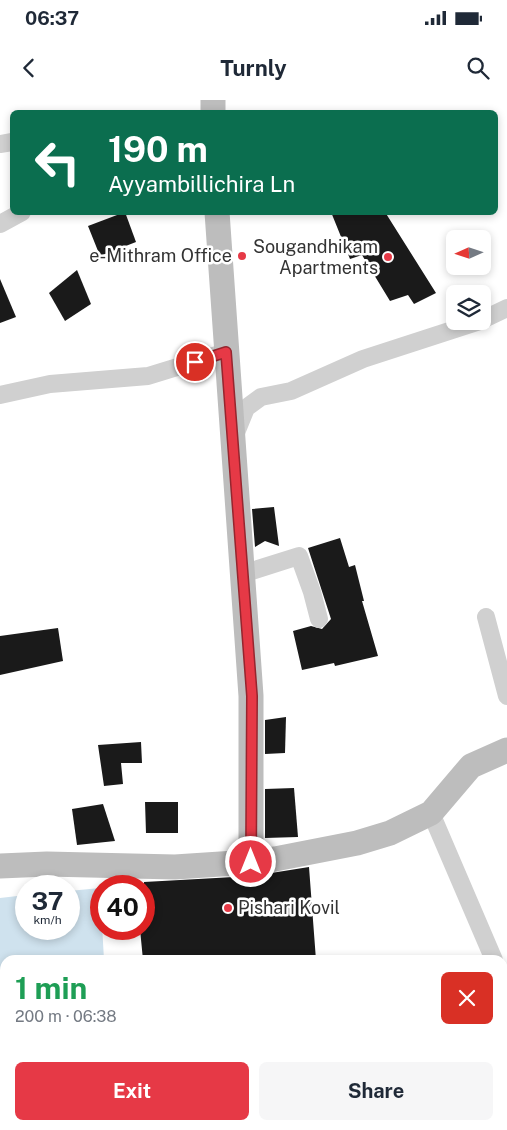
<!DOCTYPE html>
<html lang="en">
<head>
<meta charset="utf-8">
<style>
  body { margin:0; font-family:"Public Sans",sans-serif; background:#f6f6f7; color:#1f2937; height:100vh; display:flex; flex-direction:column; font-size:19px; white-space:nowrap }
  * { box-sizing:border-box; margin:0 }
  p { font-size:16px; color:#747a83 }
  .icon { flex:none; width:28px; height:28px; fill:none; stroke:currentColor; stroke-width:2; stroke-linecap:round; stroke-linejoin:round }
  .map { position:relative; flex:1; overflow:hidden }
  .side { position:absolute; left:0px; top:855px; width:508px; height:175px; display:flex; flex-direction:column; background:#fff; border-radius:15px 15px 0 0; box-shadow:0 2px 8px #0003 }
  .side>* { flex:none }
  .guide { position:absolute; left:10px; top:10px; width:488px; height:105px; border-radius:8px; box-shadow:0 2px 8px #0003; background:#0b6e4f; color:#fff; overflow:hidden }
  .needle { width:32px; rotate:267deg }
  .tools { position:absolute; left:446px; top:130px; display:grid; gap:10px }
  .tools a { display:grid; place-items:center; width:45px; height:45px; border-radius:8px; background:#fff; box-shadow:0 2px 8px #0003; font-size:25px }
  .speed { position:absolute; left:15px; top:775px; display:flex; gap:10px; font-size:25px; font-weight:700; text-align:center }
  .speed>* { display:grid; place-content:center; width:65px; height:65px; border-radius:50%; background:#fff; box-shadow:0 2px 8px #0003; line-height:1 }
  .speed small { font-size:12px; font-weight:400 }
  .speed .limit { border:8px solid #d22; background:#fff; color:#111 }
  .pin { position:absolute; display:grid; place-items:center; width:42px; height:42px; color:#fff; margin:-21px; border:2px solid #fff; border-radius:50%; box-shadow:0 1px 5px #0007 }
  .me { position:absolute; width:55px; margin:-28px; rotate:0deg; stroke-linejoin:round; filter:drop-shadow(0 0 4px #0008) }
  .turn { display:flex; align-items:center; gap:18px; height:105px; padding:0 15px; font-size:22px }
  .turn .icon { width:65px; height:65px; stroke-width:2.5 }
  .turn b { display:block; font-size:35px; line-height:42px }
  .round { display:grid; place-items:center; flex:none; width:52px; height:52px; border-radius:8px; background:#f6f6f7 }
  .overview { display:flex; align-items:center; justify-content:space-between; height:85px; padding:0 15px }
  h1 { font-size:30px; font-weight:700; line-height:38px; color:#1e9e55 }
  .primary-button { display:flex; gap:10px; margin-top:auto; padding:10px 15px }
  .primary-button a { flex:1; height:58px; border-radius:8px; background:#e63946; color:#fff; font-size:20px; font-weight:700; line-height:58px; text-align:center }
  .primary-button a+a { background:#f6f6f7; color:#1f2937 }
  .status { display:flex; justify-content:space-between; align-items:center; height:35px; padding:0 25px; background:#fff; direction:ltr }
  .status svg { height:14px; fill:currentColor }
  header { display:flex; justify-content:space-between; align-items:center; height:65px; padding:0 15px; background:#fff; font-size:22px; font-weight:700 }
  .map>svg:first-child { display:block }
</style>
</head>
<body>
<div class="status"><b>06:37</b><svg viewBox="0 0 49 12"><path d="M0 12V9h3v3zM5 12V6h3v6zM10 12V3h3v9zM15 12V0h3v12zM26 1h20v11H26zM47 4h2v5h-2z"/></svg></div>
<header><svg class="icon" aria-label="back" viewBox="0 0 24 24"><path d="M15 5l-7 7 7 7"/></svg>Turnly<svg class="icon" aria-label="search" viewBox="0 0 24 24"><circle cx="10" cy="10" r="6"/><path d="M15 15l6 6"/></svg></header>
<div class="map">
<svg width="507" height="1030" viewBox="0 0 507 1030">
  <rect width="100%" height="100%" fill="#fff"/>
  <polygon fill="#cfe2ee" points="100,788 104,860 5,860 5,907 0,907 0,798 26,795 26,829 69,829 69,791"/>
  <g fill="#1a1a1a">
    <polygon points="125,112 136,142 100,156 88,126"/>
    <polygon points="331,112 385,112 436,193 414,204 408,195 390,201 362,155 350,159"/>
    <polygon points="77,170 91,204 65,221 49,193"/>
    <polygon points="0,179 16,217 0,223"/>
    <polygon points="274,407 279,446 265,441 255,447 252,409"/>
    <polygon points="340,438 349,467 355,465 364,501 362,501 378,556 335,566 334,563 302,570 293,531 311,526 322,529 331,519 308,448"/>
    <polygon points="58,528 63,561 0,575 0,536"/>
    <polygon points="286,617 285,653 265,654 265,620"/>
    <polygon points="141,642 142,663 121,663 123,684 104,686 98,645"/>
    <polygon points="294,688 298,737 265,738 265,689"/>
    <polygon points="145,702 178,702 178,733 146,733"/>
    <polygon points="103,704 115,741 77,745 72,709"/>
    <polygon points="309,767 316,860 143,860 140,829 144,829 144,782 252,776"/>
  </g>
  <g fill="none" stroke-linecap="round" stroke-linejoin="round">
    <g stroke="#d0d0d0" stroke-width="18">
      <polyline points="0,44 12,42"/>
      <polyline points="0,124 22,112"/>
      <polyline points="482,220 507,208"/>
      <polyline points="0,295 50,284 148,276 226,252"/>
      <polyline points="235,335 246,308 261,297 291,291 363,259 480,221"/>
      <polyline points="242,474 299,456 312,492 319,519"/>
      <polyline points="486,517 507,596"/>
      <polyline points="431,713 494,860"/>
      <polyline points="502,881 507,892"/>
      <polyline points="0,930 5,930"/>
    </g>
    <g stroke="#bdbdbd" stroke-width="25">
      <polyline points="213,0 213,12"/>
      <polyline points="217,112 251,596 251,762"/>
      <polyline points="0,766 47,764 175,767 251,762 275,759 357,743 390,733 431,713 471,666 507,650"/>
    </g>
  </g>
  <g fill="none" stroke-linecap="round" stroke-linejoin="round">
    <defs>
      <polyline id="route" points="195,262 226,252 252,596 251,762"/>
    </defs>
    <use href="#route" stroke="#96252e" stroke-width="12"/>
    <use href="#route" stroke="#e63946" stroke-width="9"/>
  </g>
  <g fill="#e63946" stroke="#fff" stroke-width="2">
    <circle cx="242" cy="156" r="5"/>
    <circle cx="388" cy="157" r="5"/>
    <circle cx="228" cy="808" r="5"/>
  </g>
  <g text-anchor="middle" stroke-width="5" stroke-linejoin="round" paint-order="stroke">
    <g font-size="18" fill="#333" stroke="#fff" text-anchor="end">
      <text x="378" y="153">Sougandhikam<tspan x="378" dy="21">Apartments</tspan></text>
      <text x="232" y="162">e-Mithram Office</text>
      <text x="238" y="814" text-anchor="start">Pishari Kovil</text>
    </g>
  </g>
</svg>
<div class="tools">
<a><svg class="needle" viewBox="-14 -14 28 28"><path d="M0-13l5 13h-10z" fill="#e53935"/><path d="M0 13l5-13h-10z" fill="#747a83"/></svg></a>
<a><svg class="icon" aria-label="layers" viewBox="0 0 24 24"><path d="M12 4l9 5-9 5-9-5zM3 14l9 5 9-5"/></svg></a>
</div>
<div class="speed"><div>37<small>km/h</small></div><div class="limit">40</div></div>
<div class="pin" style="left:195px;top:262px;background:#d93025"><svg class="icon" aria-label="arrive" viewBox="0 0 24 24"><path d="M6 21V4h12l-3 4 3 4H6"/></svg></div>
<svg class="me" style="left:251px;top:762px" viewBox="-20 -20 40 40"><circle r="17" fill="#e63946" stroke="#fff" stroke-width="3"/><path d="M0-11L8 9 0 5-8 9z" fill="#fff"/></svg>
<div class="guide">
<div class="turn"><svg class="icon" aria-label="left" viewBox="0 0 24 24"><path d="M17 20v-9H6M10 6l-5 5 5 5"/></svg><div><b>190 m</b>Ayyambillichira Ln</div></div>
</div>
<section class="side">
<div class="overview"><div><h1>1 min</h1><p>200 m · 06:38</p></div><a class="round" style="background:#d93025;color:#fff"><svg class="icon" aria-label="close" viewBox="0 0 24 24"><path d="M6 6l12 12M18 6L6 18"/></svg></a></div>
<div class="primary-button"><a>Exit</a><a>Share</a></div>
</section>
</div>
</body>
</html>
